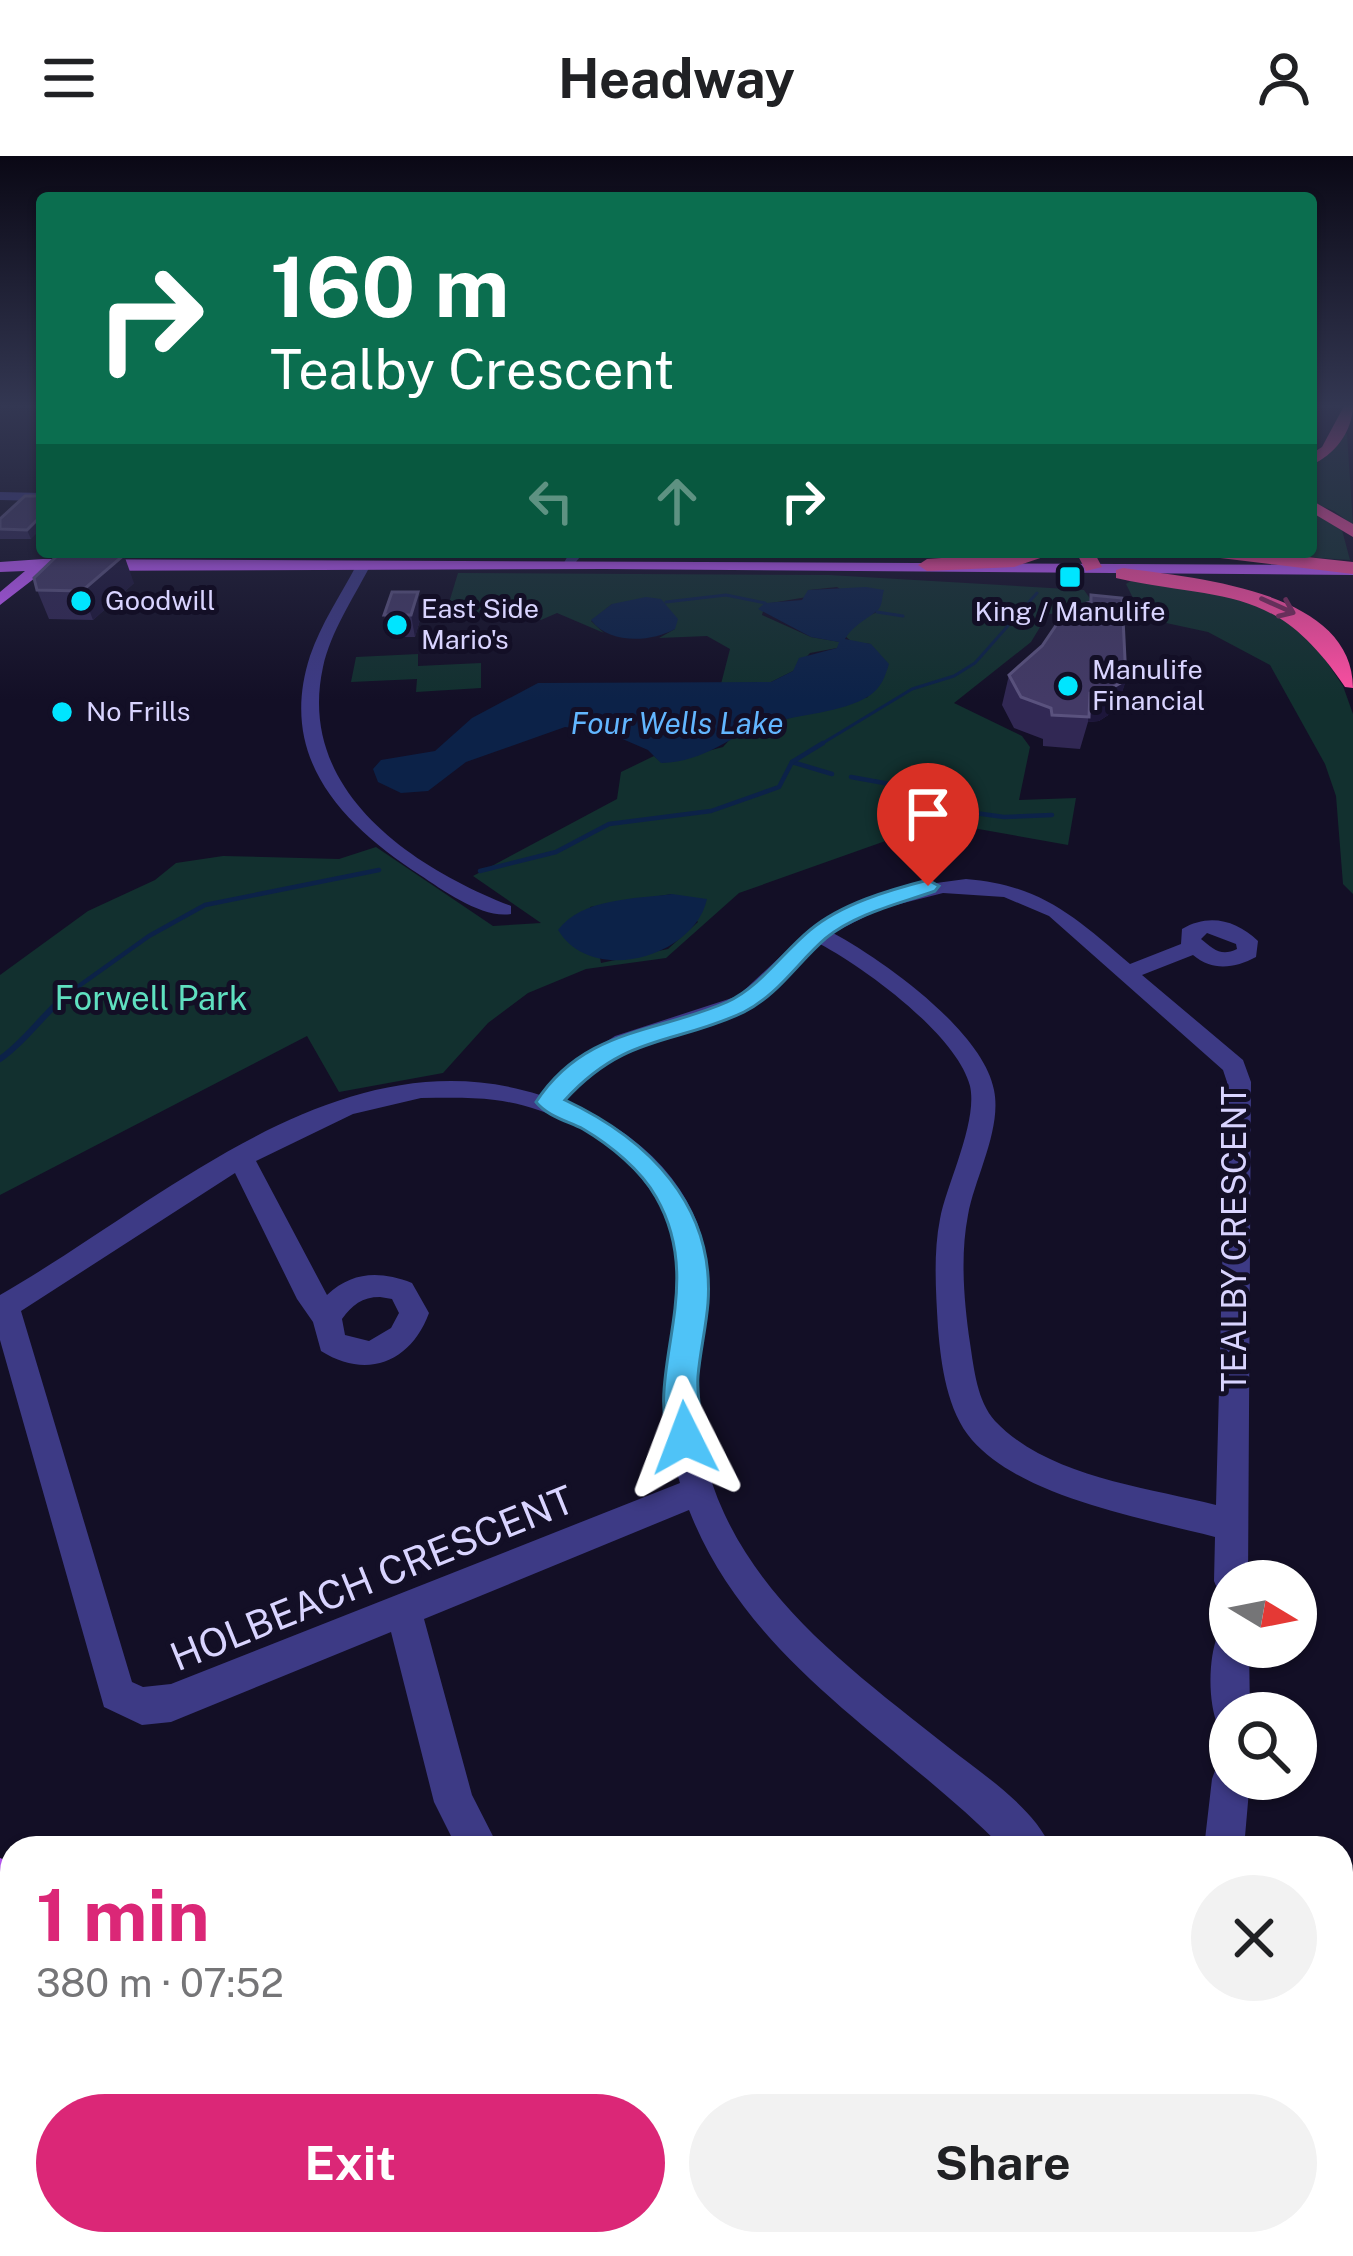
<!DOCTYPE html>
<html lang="en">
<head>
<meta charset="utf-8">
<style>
  body { margin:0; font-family:"Public Sans",sans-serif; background:#f2f2f2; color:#202124; height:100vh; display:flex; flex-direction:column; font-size:45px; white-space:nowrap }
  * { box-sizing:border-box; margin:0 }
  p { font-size:39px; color:#757577 }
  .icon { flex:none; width:66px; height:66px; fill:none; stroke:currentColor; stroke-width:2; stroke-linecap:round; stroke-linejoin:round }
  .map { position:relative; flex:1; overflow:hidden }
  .side { position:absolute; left:0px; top:1680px; width:1353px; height:420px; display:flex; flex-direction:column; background:#fff; border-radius:36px 36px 0 0; box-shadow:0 3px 9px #0004 }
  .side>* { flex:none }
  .hud { position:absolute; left:36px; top:36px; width:1281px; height:366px; border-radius:12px; box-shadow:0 3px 9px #0004; background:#0b6e4f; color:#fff; overflow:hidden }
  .needle { width:78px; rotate:100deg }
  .buttons { position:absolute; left:1209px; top:1404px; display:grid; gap:24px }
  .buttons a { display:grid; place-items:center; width:108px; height:108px; border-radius:50%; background:#fff; box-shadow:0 3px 9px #0004; font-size:60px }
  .pin { position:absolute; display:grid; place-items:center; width:102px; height:102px; color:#fff; margin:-123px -51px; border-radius:50% 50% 50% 0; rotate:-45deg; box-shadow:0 0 12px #0007 }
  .pin .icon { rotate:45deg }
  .me { position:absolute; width:132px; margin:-66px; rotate:357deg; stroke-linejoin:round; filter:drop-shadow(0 0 9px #0008) }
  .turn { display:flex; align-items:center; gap:42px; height:252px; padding:0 36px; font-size:54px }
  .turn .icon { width:156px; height:156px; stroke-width:2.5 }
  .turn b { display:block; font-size:84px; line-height:102px }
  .lanes { display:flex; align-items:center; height:114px; padding:0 36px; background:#0003; justify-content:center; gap:60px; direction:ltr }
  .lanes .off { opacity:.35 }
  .round { display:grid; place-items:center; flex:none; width:126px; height:126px; border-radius:63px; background:#f2f2f2 }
  .headline { display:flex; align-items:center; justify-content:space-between; height:204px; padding:0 36px }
  h1 { font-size:72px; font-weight:700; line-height:90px; color:#db2777 }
  .action { display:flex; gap:24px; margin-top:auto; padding:24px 36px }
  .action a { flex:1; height:138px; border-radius:72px; background:#db2777; color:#fff; font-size:48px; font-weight:700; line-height:138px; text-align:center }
  .action a+a { background:#f2f2f2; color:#202124 }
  header { display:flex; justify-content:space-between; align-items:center; height:156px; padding:0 36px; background:#fff; font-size:54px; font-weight:700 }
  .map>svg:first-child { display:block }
</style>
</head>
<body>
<header><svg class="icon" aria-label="menu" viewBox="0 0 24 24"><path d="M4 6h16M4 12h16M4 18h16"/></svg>Headway<svg class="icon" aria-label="person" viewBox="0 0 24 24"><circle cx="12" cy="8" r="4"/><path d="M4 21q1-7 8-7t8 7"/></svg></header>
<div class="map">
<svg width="1353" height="2100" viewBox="0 0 1353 2100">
  <rect width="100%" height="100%" fill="#130f26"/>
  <g fill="#12302f" fill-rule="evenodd">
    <polygon points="1342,277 1347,278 1353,369 1334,355 1311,346 1311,306 1329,298"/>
    <polygon points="1311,353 1342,374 1350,404 1228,396 1311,396"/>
    <path d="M 458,417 L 829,419 L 1084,434 L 1094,448 L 1072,457 L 1048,458 L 1031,486 L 954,547 L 1022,580 L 1030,591 L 1019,644 L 1076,642 L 1068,689 L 939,666 L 739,737 L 666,802 L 586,813 L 528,837 L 488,867 L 443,917 L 339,936 L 307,880 L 0,1039 L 0,819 L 88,755 L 155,724 L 176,707 L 223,700 L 339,703 L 376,691 L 493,770 L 541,767 L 473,720 L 617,643 L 621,616 L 654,600 L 662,607 L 723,591 L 732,581 L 767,568 L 868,541 L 871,488 L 852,486 L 845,480 L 854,467 L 877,456 L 837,431 L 809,434 L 807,441 L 765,448 L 762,459 L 811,481 L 840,486 L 837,492 L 810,497 L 793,515 L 771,526 L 721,528 L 730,493 L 707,480 L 659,482 L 675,473 L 612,448 L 591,465 L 604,477 L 557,457 L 541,464 L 510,451 L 491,458 L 445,460 ZM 672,738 L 698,766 L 668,793 L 601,807 L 590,751 Z"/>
    <polygon points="1132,424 1227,435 1304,472 1343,530 1353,558 1353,738 1343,728 1336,640 1325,608 1270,509 1208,476 1143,462 1126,428"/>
    <polygon points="418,498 418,510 481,507 481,532 416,536 417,523 351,526 356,501"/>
  </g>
  <g fill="#0c2248">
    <path d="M 866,431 L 884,434 C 882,439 883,445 880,451 C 876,459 855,466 845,483 L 871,488 L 889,508 C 885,521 881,532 869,540 C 842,557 798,558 767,568 C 725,581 709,605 661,607 L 648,594 L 604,575 L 565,571 L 466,606 L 428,635 L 401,637 L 378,626 L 373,613 L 381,604 L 435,595 L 472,562 L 538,527 L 771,526 L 793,515 L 799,502 L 837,492 L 839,486 L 811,481 L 758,453 L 765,447 L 802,444 L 808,434 Z"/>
    <path d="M 646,441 L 661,443 L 678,463 L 675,473 C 651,486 610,489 591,464 L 612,448 Z"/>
    <path d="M 672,738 L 707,743 C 695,800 593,831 558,774 C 582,742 635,743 672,738 Z"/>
  </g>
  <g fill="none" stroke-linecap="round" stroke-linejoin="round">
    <g stroke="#0c2248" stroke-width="3">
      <polyline points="666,446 726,439 765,447"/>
      <polyline points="877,456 903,460"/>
      <polyline points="818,590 912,533 954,520 975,507 1037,437"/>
    </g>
    <g stroke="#0c2248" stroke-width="4.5">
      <polyline points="792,606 832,618"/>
      <polyline points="851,621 923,634"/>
      <polyline points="946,653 1004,661 1052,659"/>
      <polyline points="480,715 556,696 609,668 711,655 779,631 792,606 823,587"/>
      <polyline points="69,837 149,780 205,749 379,714"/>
    </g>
    <path stroke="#0c2248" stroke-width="6" d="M 0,903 C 28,884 45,854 73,834"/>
    <g fill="#3d3a85" fill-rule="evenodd">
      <polygon points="0,336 42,337 42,345 0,344"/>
      <polygon points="570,396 584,396 571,412 561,412"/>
      <path d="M 363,406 L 370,410 C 353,443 331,475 323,511 C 296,634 411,711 511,750 L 511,758 C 483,763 444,735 420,719 C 342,668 277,602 310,500 C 321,468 340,440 356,410 Z"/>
      <path d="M 966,723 C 1041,729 1075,761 1130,808 L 1181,788 L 1182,773 C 1209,757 1236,764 1258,785 L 1256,801 C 1235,812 1213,816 1193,799 L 1142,819 L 1243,904 L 1251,926 L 1248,1425 L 1230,1425 L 1230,1442 L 1219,1437 L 1214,1425 L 1215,1381 C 1143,1362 1023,1342 972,1284 C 947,1255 941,1209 938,1172 C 936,1137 933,1098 940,1063 C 947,1027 978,966 970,930 C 957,879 865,812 820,788 L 754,851 L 632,891 L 597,914 L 562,947 C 633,969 698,1029 707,1106 C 711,1140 702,1173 699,1206 C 694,1257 702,1310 724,1357 C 770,1457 864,1524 948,1591 C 982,1618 1034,1651 1051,1692 L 1003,1692 C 893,1581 749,1507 689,1354 L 424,1463 L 472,1639 L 499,1692 L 457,1692 L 434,1646 L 391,1476 L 171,1566 L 142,1569 L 104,1551 L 0,1184 L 0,1139 C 161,1047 340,875 540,939 L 580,903 L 615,880 L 738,840 L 810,773 L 836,757 L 914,730 ZM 943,737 L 1004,741 L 1049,760 L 1223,914 L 1227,926 L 1216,1349 C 1145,1331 1048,1321 995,1265 C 977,1245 974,1213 970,1187 C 964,1146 960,1100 968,1059 C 975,1021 1002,973 994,934 C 983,875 883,804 833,777 L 880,753 ZM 1207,777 L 1236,788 L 1237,793 C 1221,801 1213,793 1201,783 ZM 421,942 C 446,942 471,941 495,944 C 582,955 678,1024 679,1118 C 680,1197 653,1243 680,1327 L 171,1528 L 143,1531 L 132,1526 L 21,1155 L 235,1017 L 297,1143 L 313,1166 L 321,1195 C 367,1224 411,1206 429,1157 L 412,1127 C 380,1115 353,1115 327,1139 L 256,1005 L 353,958 ZM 380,1141 L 392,1143 L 399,1157 L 391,1172 L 369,1185 L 345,1179 L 342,1163 C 352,1149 362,1141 380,1141 Z"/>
      <path d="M 1230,1473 L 1230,1491 L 1249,1491 L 1250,1557 L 1230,1557 L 1230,1575 L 1218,1570 C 1208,1546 1208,1503 1218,1478 Z"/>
      <polygon points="1230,1604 1230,1623 1250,1623 1244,1692 1204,1692 1212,1623 1217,1609"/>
      <polygon points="12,1795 12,1849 0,1854 0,1800"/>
      <polygon points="1169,2088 1217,2088 1219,2100 1171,2100"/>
    </g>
    <g fill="#c25bff" fill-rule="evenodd">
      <polygon points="43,403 1353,409 1353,419 605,413 44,415 0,449 0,436 25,415 0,416 0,406"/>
      <polygon points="0,1702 12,1707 12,1756 0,1751"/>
      <polygon points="228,2088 283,2088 288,2100 233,2100"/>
    </g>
    <g fill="#ff4fa3" fill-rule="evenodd">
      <path d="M 1344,250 L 1353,250 C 1352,276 1335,299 1311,309 L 1311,298 L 1322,291 Z"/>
      <polygon points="1311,344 1353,368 1353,381 1311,356"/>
      <polygon points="1029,396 1058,396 1014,411 927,415 918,409 927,403"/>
      <polygon points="1076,396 1094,396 1102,411 1086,415"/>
      <polygon points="1203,396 1260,396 1353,406 1353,418 1212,401"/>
      <path d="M 1123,412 C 1194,422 1353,434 1353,532 L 1345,531 C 1275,427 1225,446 1116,422 L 1116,414 Z"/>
    </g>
  </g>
  <g fill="#312854">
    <polygon points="42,340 31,383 0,383 0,363"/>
    <polygon points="134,427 93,464 49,463 37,434"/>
    <polygon points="1091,439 1126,524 1116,554 1099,565 1088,566 1080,593 1043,590 1043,583 1014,572 1002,549 1009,519 1089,446"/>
    <polygon points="422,457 415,481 389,481 384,459"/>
  </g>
  <g fill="#1d163a">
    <polygon points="42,359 42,372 31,383 27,374"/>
    <polygon points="124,399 134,427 93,464 82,435"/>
    <polygon points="418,436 422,457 415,481 411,459"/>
    <polygon points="1126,524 1116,554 1099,565 1088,566 1090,537"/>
  </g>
  <g fill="#433a66" stroke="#5a527e" stroke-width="3">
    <polygon points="25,340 42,340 42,359 27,374 0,373 0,363"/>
    <polygon points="58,399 124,399 82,435 37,434 34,422"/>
    <polygon points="392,436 418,436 411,459 384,459"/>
    <polygon points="1091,439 1122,442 1126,524 1108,534 1090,537 1089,561 1052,559 1051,552 1021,541 1009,519 1042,490 1061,462 1076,450 1091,446"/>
  </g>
  <defs><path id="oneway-shaft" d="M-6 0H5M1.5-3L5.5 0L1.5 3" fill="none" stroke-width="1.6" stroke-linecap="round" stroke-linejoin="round" transform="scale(3)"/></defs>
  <use stroke="#7d2c5e" href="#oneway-shaft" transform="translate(1278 450) rotate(24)"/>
  <linearGradient id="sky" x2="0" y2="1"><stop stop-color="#0a0815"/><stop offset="0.46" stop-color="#333752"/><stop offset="1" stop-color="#333752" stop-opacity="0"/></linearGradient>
  <rect width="1353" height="544" fill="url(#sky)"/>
  <path fill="#4fc3f7" stroke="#337fa1" stroke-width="3" d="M 928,724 L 939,730 L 935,735 C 899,748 857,757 826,782 C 798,806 778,839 744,856 C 675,889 626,877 565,944 C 648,983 715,1049 708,1147 C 706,1172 700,1196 698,1220 C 696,1244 706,1271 696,1293 L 685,1297 L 673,1293 C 640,1221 709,1133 656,1041 C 641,1014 610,989 583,973 C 567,965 547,960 536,946 C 584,872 657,877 727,846 C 761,830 782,797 810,774 C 841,748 889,734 928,724 Z"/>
  <g fill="#00e5ff" stroke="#130f26" stroke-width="4.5">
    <rect x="1058" y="409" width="24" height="24" rx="6"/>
    <circle cx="81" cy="445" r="12"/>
    <circle cx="397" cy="469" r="12"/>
    <circle cx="1068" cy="530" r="12"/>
    <circle cx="62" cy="556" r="12"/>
  </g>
  <g text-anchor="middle" stroke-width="10" stroke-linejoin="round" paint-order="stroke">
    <g font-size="27" fill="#d9d4ff" stroke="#130f26" text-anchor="start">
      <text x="105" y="454">Goodwill</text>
      <text x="421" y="462">East Side<tspan x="421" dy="31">Mario's</tspan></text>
      <text x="1070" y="465" text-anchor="middle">King / Manulife</text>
      <text x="1092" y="523">Manulife<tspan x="1092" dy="31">Financial</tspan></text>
      <text x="86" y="565">No Frills</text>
    </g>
    <g font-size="30" font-style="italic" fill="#62b6ff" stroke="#130f26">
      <text x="677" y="578">Four Wells Lake</text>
    </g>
    <g font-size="33" fill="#5fe0c0" stroke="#130f26">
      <text x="151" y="854">Forwell Park</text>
    </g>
    <g font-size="33" fill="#d9d4ff" stroke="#130f26">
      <text transform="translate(1234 1083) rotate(-90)" y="12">TEALBY CRESCENT</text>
    </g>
    <g font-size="39" fill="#d9d4ff" stroke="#130f26">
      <text transform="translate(372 1422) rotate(-22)" y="14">HOLBEACH CRESCENT</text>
    </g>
  </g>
</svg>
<div class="buttons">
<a><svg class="needle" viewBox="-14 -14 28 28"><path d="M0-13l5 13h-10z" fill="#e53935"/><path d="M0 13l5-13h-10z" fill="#757577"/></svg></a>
<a><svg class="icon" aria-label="search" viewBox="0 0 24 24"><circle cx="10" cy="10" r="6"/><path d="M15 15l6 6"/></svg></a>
</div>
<div class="pin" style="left:928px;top:730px;background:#d93025"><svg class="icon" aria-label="arrive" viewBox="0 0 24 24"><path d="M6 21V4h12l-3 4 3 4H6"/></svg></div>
<svg class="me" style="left:685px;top:1282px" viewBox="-20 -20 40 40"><path d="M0-17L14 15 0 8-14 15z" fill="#4fc3f7" stroke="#fff" stroke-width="4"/></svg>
<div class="hud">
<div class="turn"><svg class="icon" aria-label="right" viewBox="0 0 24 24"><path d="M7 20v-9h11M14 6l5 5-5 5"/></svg><div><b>160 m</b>Tealby Crescent</div></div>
<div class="lanes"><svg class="icon off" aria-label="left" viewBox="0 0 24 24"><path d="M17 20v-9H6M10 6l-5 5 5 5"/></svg><svg class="icon off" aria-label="ahead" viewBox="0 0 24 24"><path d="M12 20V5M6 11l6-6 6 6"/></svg><svg class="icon" aria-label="right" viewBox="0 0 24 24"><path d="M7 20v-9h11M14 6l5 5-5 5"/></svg></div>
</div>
<section class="side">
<div class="headline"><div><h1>1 min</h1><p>380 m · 07:52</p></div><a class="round"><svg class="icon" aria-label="close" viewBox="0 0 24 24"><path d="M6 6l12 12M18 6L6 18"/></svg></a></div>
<div class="action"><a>Exit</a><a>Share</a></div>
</section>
</div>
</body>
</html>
